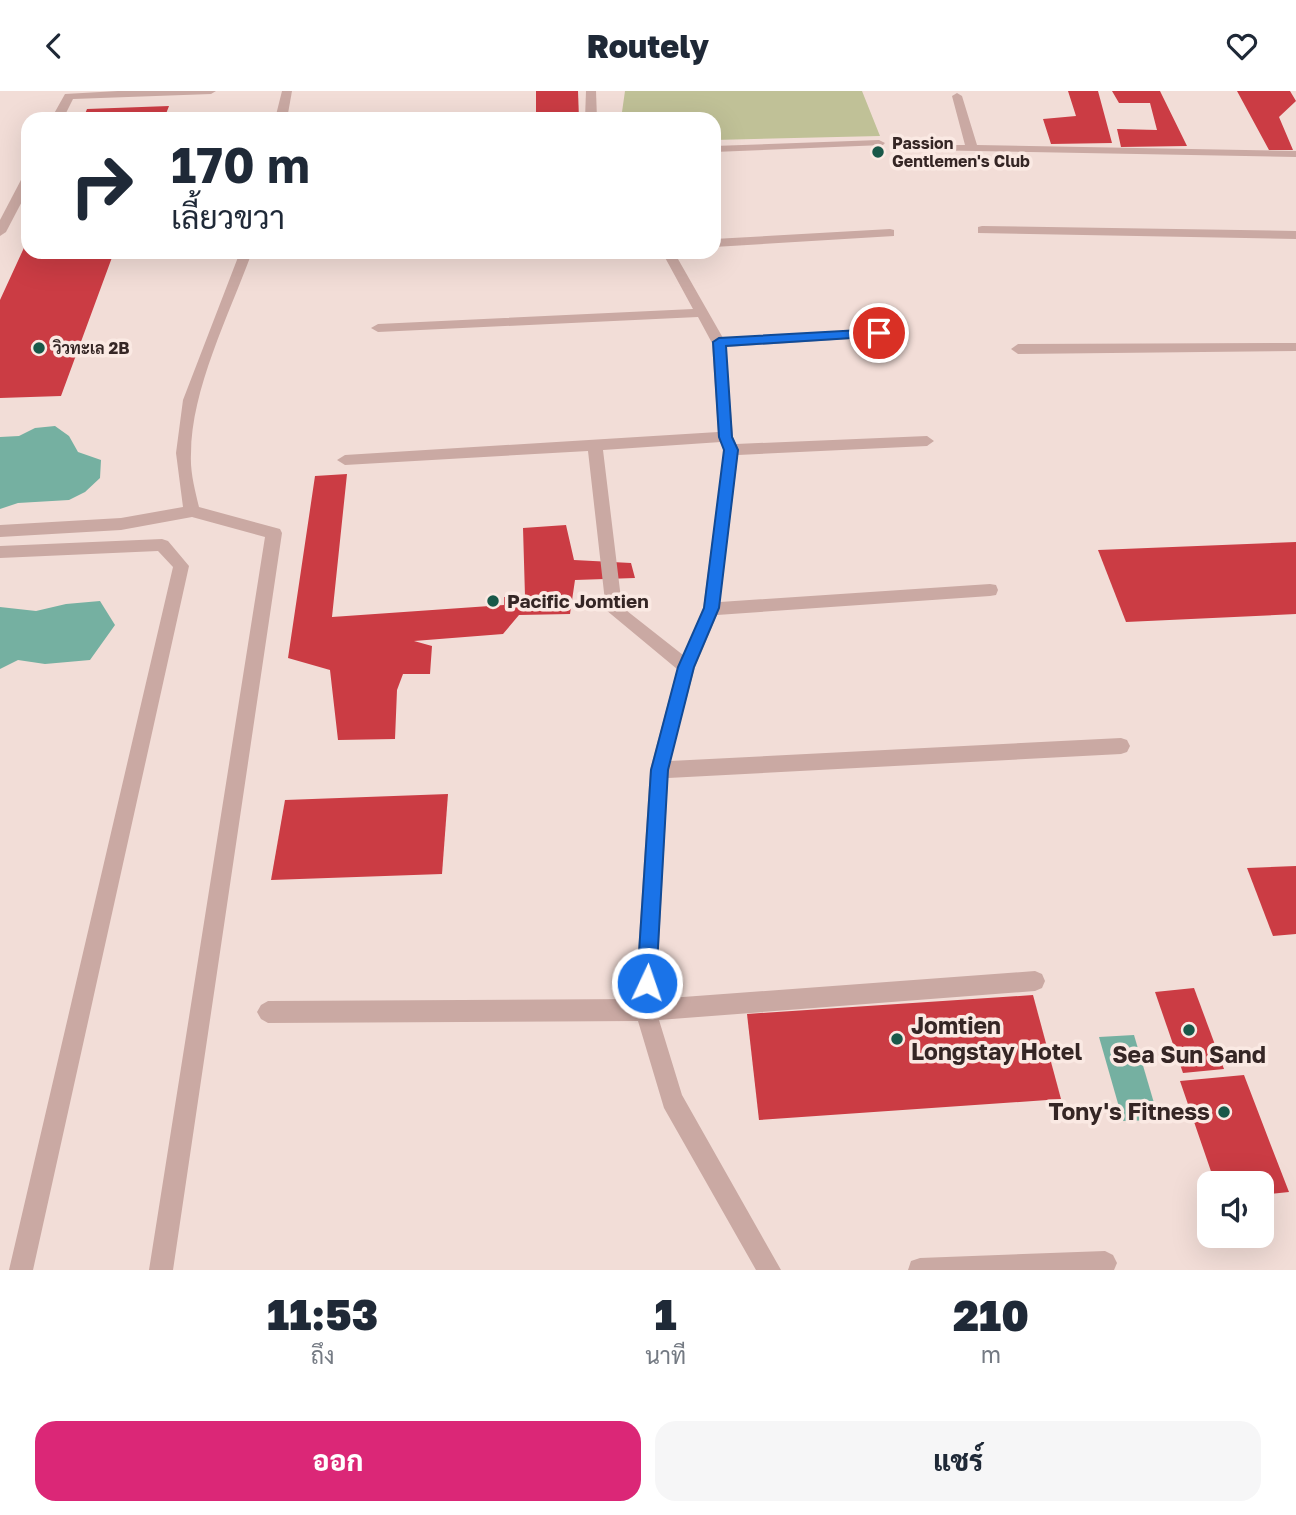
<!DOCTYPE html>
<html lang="th">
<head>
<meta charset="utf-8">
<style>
  body { margin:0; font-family:"Golos Text",Sarabun,sans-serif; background:#f6f6f7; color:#1f2937; height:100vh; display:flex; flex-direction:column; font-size:26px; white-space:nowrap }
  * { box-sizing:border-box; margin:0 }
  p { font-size:23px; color:#747a83 }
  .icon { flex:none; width:38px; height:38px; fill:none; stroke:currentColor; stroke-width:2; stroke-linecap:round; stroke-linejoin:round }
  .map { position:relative; height:1179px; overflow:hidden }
  .details { display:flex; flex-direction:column; background:#fff; flex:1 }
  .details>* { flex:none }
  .guide { position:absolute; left:21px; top:21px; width:700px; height:147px; border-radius:21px; box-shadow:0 7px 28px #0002; background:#fff; color:#1f2937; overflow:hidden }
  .buttons { position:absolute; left:1197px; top:1080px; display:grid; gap:14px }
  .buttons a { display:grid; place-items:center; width:77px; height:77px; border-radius:14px; background:#fff; box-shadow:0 7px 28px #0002; font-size:35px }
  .pin { position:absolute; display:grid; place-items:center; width:60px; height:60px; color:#fff; margin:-30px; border:4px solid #fff; border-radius:50%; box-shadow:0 2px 7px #0007 }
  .me { position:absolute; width:77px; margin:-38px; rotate:3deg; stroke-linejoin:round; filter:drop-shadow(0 0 5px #0008) }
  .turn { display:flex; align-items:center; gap:24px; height:147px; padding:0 35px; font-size:32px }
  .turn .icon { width:91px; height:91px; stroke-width:2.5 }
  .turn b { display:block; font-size:49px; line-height:60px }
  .eta { display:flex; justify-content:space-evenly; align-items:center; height:119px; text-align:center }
  .eta b { font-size:42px; font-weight:800; line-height:49px }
  .primary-button { display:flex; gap:14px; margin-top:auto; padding:14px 35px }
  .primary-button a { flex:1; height:80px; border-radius:21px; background:#db2777; color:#fff; font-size:28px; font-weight:800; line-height:80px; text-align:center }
  .primary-button a+a { background:#f6f6f7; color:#1f2937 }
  header { display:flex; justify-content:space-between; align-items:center; height:91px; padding:0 35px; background:#fff; font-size:32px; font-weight:800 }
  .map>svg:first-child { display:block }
</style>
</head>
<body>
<header><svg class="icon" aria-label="back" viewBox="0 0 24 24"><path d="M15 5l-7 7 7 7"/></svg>Routely<svg class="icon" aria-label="heart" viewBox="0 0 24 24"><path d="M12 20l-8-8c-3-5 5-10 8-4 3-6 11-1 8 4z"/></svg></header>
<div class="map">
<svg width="1296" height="1179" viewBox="0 0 1296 1179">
  <rect width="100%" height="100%" fill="#f2ddd7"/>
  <polygon fill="#c0c197" points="625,0 862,0 880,45 714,49 714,28 621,28"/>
  <g fill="#75b0a1">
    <polygon points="55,335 69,345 78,361 101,369 100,387 85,401 69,409 18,412 0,418 0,346 19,345 35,337"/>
    <polygon points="100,510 115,534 90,569 45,573 18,569 0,578 0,516 36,520 66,513"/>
    <polygon points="1134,944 1159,1029 1123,1030 1099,946"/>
  </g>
  <g fill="#cb3c44">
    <polygon points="536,0 578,0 579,28 536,28"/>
    <polygon points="1068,0 1098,0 1112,52 1051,53 1043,28 1076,25"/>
    <polygon points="1112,0 1160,0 1187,55 1121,56 1117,38 1157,39 1150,12 1119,12"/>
    <polygon points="1237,0 1290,0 1296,10 1279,26 1293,59 1269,59"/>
    <polygon points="169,15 164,28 83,28 87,18"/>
    <polygon points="28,148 28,161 114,161 61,305 0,307 0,209"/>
    <polygon points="347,383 332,526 504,514 504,506 525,505 523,437 566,434 574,469 631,472 635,487 575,489 570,523 519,524 503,543 414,550 432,555 430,583 403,583 397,599 395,648 338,649 330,579 288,567 315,385"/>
    <polygon points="1296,451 1296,523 1126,531 1098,459"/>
    <polygon points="448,703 442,783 271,789 285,709"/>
    <polygon points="1296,775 1296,843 1273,845 1247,777"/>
    <polygon points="1194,897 1224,978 1183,982 1155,901"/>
    <polygon points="1033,904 1061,1008 759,1029 747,923"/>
    <polygon points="1244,984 1270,1052 1289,1101 1262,1104 1262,1092 1215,1092 1180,990"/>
  </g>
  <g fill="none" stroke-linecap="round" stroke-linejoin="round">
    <g fill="#caa9a3" fill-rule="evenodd">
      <polygon points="118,0 216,0 211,3 73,8 63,28 51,28 65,3"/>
      <polygon points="282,0 292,0 287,28 275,28"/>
      <polygon points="586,0 596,0 597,28 585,28"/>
      <polygon points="957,2 962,5 977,54 1296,60 1296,66 919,59 917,57 923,54 965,54 952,5"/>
      <polygon points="879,49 885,52 883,54 714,61 714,55"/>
      <polygon points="28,83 28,99 6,141 0,145 0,129 22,87"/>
      <polygon points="982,135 1296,140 1296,148 978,142 978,136"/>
      <polygon points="890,138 894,139 894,145 714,156 714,148"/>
      <path d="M 240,161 L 252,161 C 230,222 191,298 191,363 C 190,381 195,399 199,416 L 280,438 L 282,442 L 173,1179 L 149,1179 L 265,446 L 192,426 L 121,439 L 0,446 L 0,434 L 121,427 L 183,416 L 176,362 L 183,309 Z"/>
      <path d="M 662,161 L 674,161 L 723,247 L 879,238 L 886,242 L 879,246 L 726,256 L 733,346 L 736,353 L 927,345 L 934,350 L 927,355 L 738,364 L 720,511 L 990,493 L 996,494 L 998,499 L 996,504 L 990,505 L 717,524 L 695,576 L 670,670 L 1121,647 L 1127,649 L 1130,655 L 1127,661 L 1121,663 L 668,687 L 656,908 L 1035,880 L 1042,883 L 1045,890 L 1042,897 L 1035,900 L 659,929 L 682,1004 L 781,1179 L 756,1179 L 664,1017 L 638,930 L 268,932 L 261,928 L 257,921 L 261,914 L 268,910 L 635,908 L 650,679 L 677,578 L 606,519 L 588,360 L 345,374 L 337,369 L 345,364 L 718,341 L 712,252 L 698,226 L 378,241 L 371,237 L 378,233 L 693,218 ZM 721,351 L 724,359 L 703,518 L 683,564 L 622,516 L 603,359 Z"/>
      <polygon points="1296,252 1296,260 1018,263 1011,258 1018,253"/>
      <polygon points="162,448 168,450 189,475 33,1179 9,1179 173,476 158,460 0,467 0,455"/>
      <polygon points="1105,1160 1113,1164 1117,1172 1114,1179 908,1179 911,1170 920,1167"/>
    </g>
  </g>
  <polygon fill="#1a73e8" stroke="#114b97" stroke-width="2" points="879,238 883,239 883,245 726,255 732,346 738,359 719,517 694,576 668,679 656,892 654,899 647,901 640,899 637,892 651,679 678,576 704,517 724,359 719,346 713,251 719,247"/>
  <g fill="#195849" stroke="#fae9e3" stroke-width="2.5">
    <circle cx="878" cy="61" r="7"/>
    <circle cx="39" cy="257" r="7"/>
    <circle cx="493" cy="510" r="7"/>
    <circle cx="1189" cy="939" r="7"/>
    <circle cx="897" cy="948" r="7"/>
    <circle cx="1224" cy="1021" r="7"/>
  </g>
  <g text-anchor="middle" stroke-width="7" stroke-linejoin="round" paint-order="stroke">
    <g font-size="16" font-weight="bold" fill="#352625" stroke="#fae9e3" text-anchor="start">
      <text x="892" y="58">Passion<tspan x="892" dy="18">Gentlemen's Club</tspan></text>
      <text x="53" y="263">วิวทะเล 2B</text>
    </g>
    <g font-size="19" font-weight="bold" fill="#352625" stroke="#fae9e3" text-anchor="start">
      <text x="507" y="517">Pacific Jomtien</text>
    </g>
    <g font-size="23" font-weight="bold" fill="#352625" stroke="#fae9e3" text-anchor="start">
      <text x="911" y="943">Jomtien<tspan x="911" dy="26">Longstay Hotel</tspan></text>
      <text x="1189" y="972" text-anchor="middle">Sea Sun Sand</text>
      <text x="1210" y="1029" text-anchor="end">Tony's Fitness</text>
    </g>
  </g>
</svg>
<div class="buttons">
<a><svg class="icon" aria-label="sound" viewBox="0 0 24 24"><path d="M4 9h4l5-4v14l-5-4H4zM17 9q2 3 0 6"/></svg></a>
</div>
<div class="pin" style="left:879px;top:242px;background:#d93025"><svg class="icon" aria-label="arrive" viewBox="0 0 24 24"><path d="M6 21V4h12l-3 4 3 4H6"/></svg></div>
<svg class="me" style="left:647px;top:892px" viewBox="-20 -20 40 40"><circle r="17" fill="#1a73e8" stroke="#fff" stroke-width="3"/><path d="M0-11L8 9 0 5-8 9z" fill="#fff"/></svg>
<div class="guide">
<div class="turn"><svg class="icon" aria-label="right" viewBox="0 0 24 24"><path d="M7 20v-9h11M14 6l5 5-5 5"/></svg><div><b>170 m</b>เลี้ยวขวา</div></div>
</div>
</div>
<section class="details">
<div class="eta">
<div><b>11:53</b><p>ถึง</p></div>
<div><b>1</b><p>นาที</p></div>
<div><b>210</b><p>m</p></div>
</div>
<div class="primary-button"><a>ออก</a><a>แชร์</a></div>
</section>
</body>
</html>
